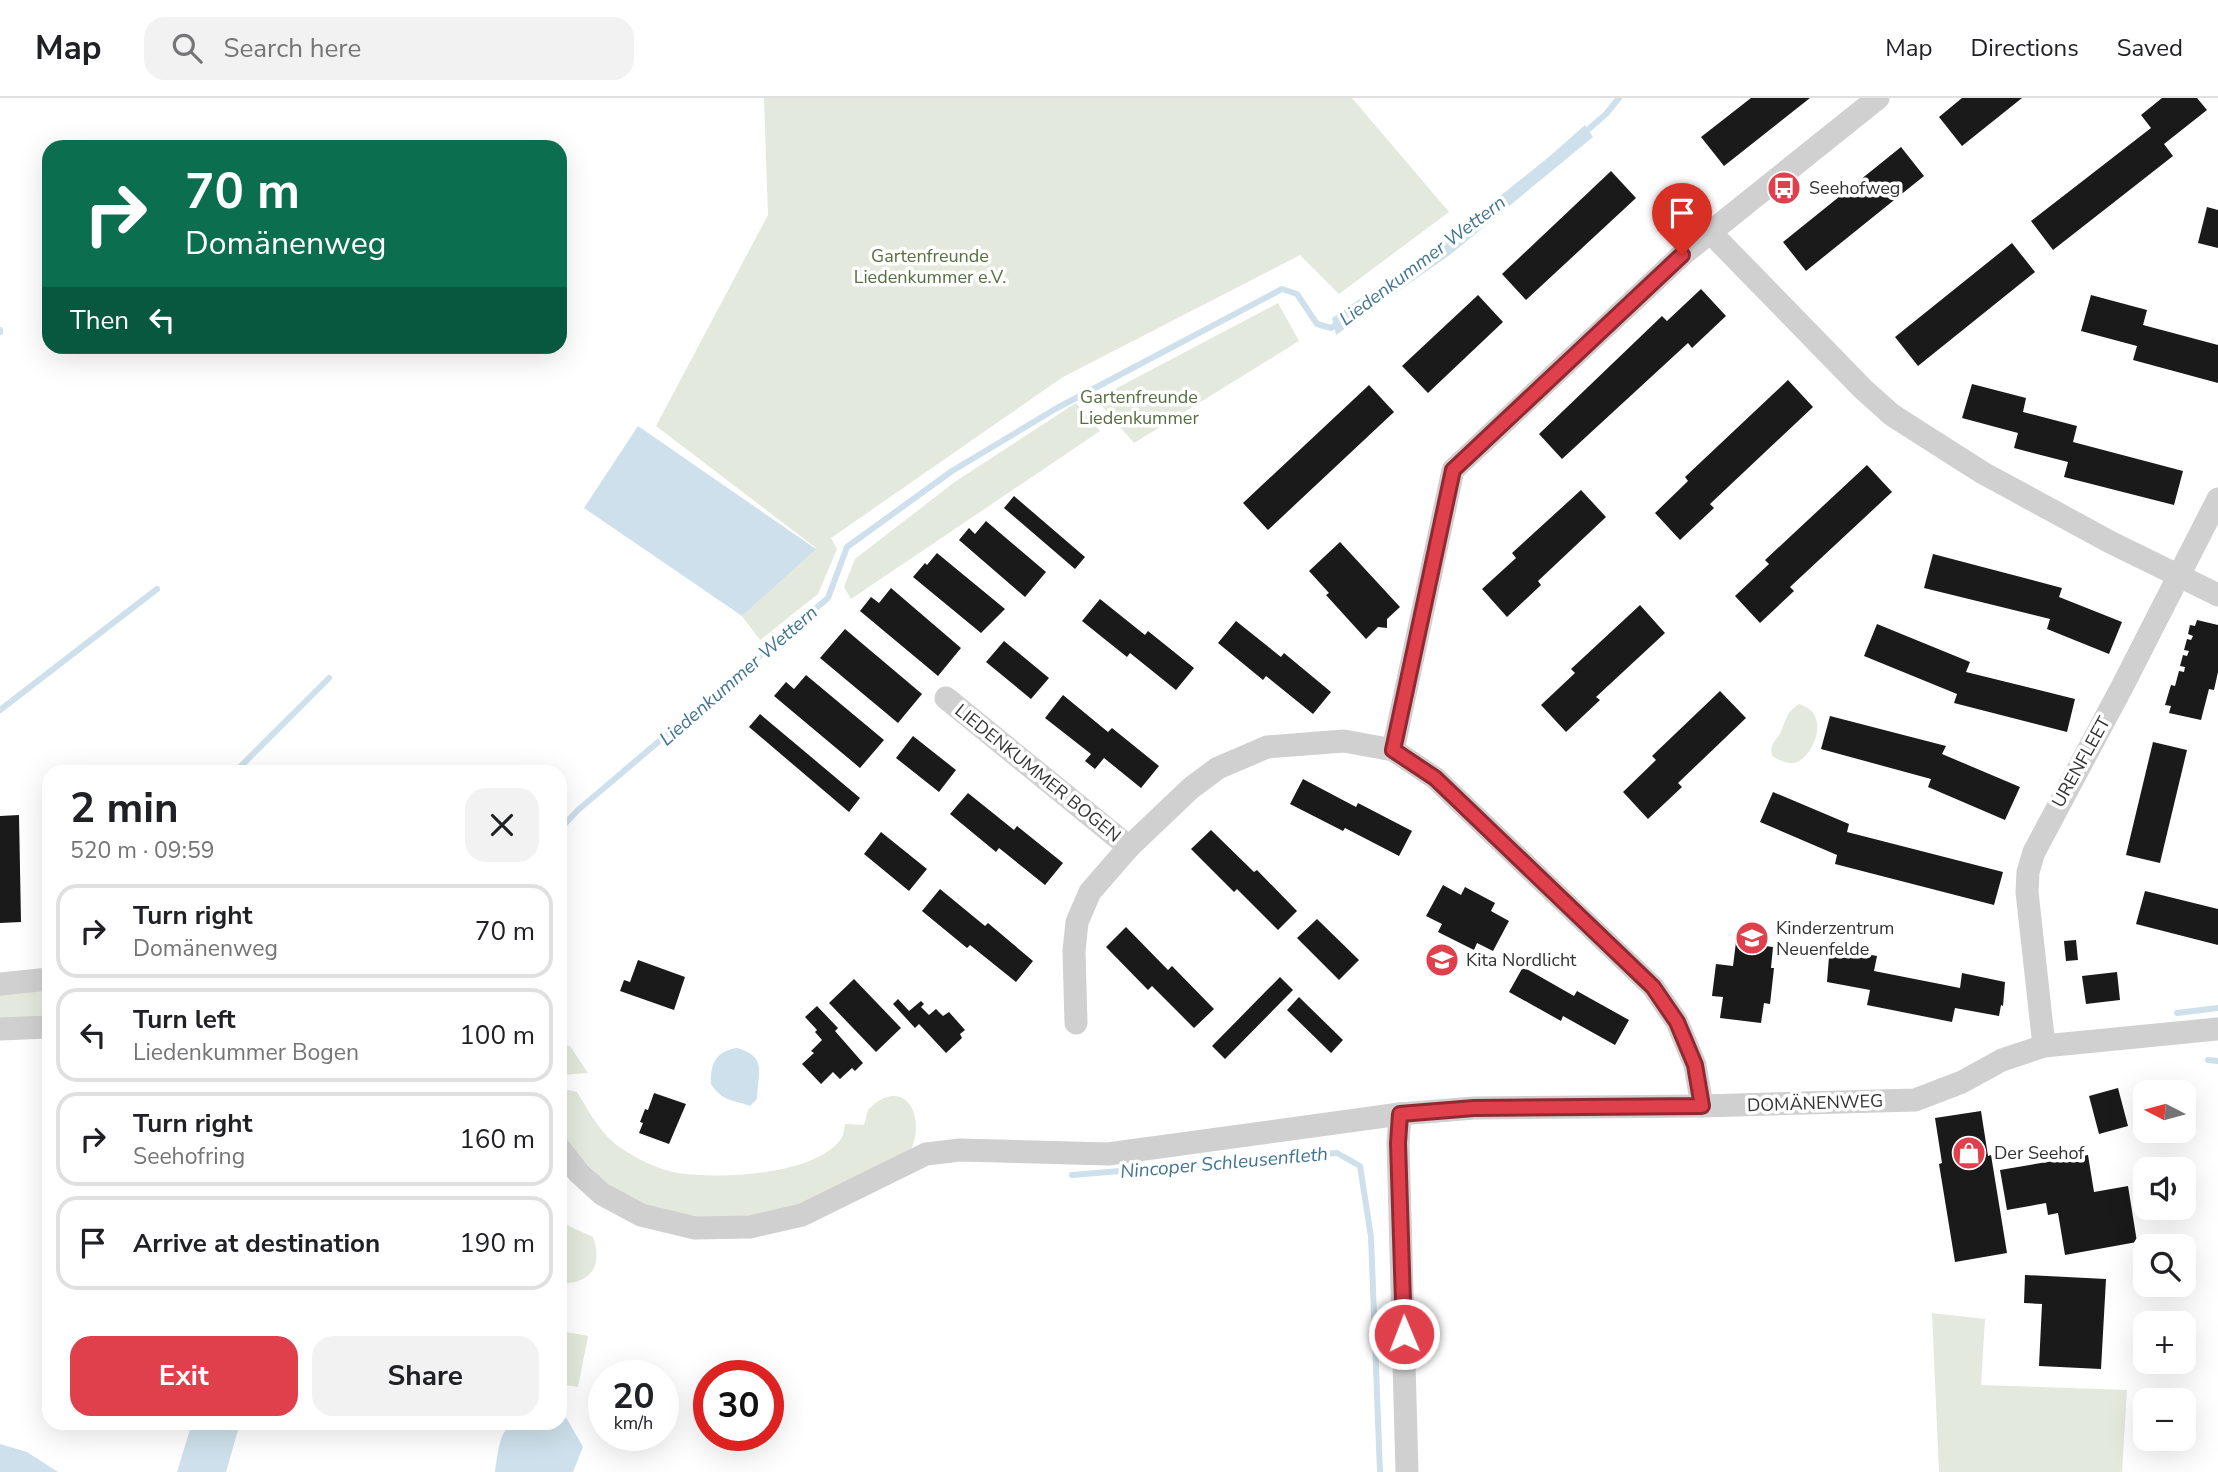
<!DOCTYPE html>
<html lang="en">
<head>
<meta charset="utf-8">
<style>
  body { margin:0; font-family:"Nunito Sans",sans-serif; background:#f2f2f2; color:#202124; height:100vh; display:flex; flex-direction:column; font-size:26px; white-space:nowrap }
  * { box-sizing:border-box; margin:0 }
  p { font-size:23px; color:#757577 }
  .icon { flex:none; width:38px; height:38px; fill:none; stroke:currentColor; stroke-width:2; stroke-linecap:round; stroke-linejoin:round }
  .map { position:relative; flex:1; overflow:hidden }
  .drawer { position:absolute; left:42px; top:667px; width:525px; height:665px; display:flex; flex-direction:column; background:#fff; border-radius:21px; box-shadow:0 7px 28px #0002 }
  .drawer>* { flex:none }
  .top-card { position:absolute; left:42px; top:42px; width:525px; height:214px; border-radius:21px; box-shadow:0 7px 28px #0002; background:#0b6e4f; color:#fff; overflow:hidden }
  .needle { width:46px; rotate:276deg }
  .controls { position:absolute; left:2133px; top:982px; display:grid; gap:14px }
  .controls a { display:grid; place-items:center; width:63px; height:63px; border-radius:14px; background:#fff; box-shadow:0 7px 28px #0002; font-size:35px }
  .speed { position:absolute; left:588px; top:1262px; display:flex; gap:14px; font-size:35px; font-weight:700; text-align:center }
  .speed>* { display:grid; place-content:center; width:91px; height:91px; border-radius:50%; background:#fff; box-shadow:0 7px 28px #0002; line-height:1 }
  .speed small { font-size:18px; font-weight:400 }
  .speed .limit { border:10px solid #d22; background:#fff; color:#111 }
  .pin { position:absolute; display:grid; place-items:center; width:60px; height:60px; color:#fff; margin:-72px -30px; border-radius:50% 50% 50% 0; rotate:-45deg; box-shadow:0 0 7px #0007 }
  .pin .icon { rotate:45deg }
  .me { position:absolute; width:77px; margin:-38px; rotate:359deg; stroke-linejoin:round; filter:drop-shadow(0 0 5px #0008) }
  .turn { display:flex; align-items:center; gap:24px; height:147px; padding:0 28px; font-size:32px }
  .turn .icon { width:91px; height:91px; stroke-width:2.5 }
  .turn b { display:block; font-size:49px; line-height:60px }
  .then { display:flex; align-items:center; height:66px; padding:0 28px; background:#0003; gap:14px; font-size:26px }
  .round { display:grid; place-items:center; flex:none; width:74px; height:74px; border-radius:21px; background:#f2f2f2 }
  .summary { display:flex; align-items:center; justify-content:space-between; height:119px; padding:0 28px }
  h1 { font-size:42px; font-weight:700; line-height:52px }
  .button { display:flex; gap:14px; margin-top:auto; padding:14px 28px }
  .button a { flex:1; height:80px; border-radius:21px; background:#e03f4c; color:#fff; font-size:28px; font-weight:700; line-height:80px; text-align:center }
  .button a+a { background:#f2f2f2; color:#202124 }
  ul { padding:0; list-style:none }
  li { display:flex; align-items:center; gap:21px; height:94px; margin:0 14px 10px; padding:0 14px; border:4px solid #e0e0e0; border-radius:21px }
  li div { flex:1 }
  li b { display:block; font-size:26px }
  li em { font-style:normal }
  header { display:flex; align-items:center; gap:42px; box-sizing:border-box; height:98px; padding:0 35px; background:#fff; border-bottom:2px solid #e0e0e0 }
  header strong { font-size:33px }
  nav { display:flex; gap:38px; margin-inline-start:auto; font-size:24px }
  .search { width:490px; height:63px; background:#f2f2f2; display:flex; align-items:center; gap:18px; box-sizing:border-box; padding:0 24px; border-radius:21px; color:#757577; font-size:26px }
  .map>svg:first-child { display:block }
</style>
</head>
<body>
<header>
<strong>Map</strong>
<div class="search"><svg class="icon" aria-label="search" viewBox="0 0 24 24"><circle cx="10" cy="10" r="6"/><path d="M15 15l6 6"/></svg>Search here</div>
<nav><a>Map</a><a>Directions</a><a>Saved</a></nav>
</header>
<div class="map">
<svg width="2218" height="1374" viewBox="0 0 2218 1374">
  <rect width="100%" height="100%" fill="#fff"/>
  <g fill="#e3e9dc">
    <polygon points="764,0 1352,0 1449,114 1339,196 1300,157 1063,279 831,440 837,451 818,496 760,542 742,518 816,450 656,328 768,117"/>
    <polygon points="1278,205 1299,243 1134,345 1096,301"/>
    <polygon points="1076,305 1100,333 851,501 844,489 855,461 956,383"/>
    <path d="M 1799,606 C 1834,616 1811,663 1794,665 C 1786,666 1779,662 1772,658 C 1769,644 1778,643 1782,631 C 1787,619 1787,614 1799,606 Z"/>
    <polygon points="49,888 49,923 0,926 0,893"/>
    <polygon points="560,946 570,948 588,975 560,977"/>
    <path d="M 560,990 L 577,994 C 590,1015 602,1039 624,1052 C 640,1062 659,1072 678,1075 C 719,1081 814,1078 841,1041 C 844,1037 844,1031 845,1026 L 864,1027 L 868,1012 C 903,976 928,1017 910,1054 L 795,1109 L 756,1118 L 701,1122 L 663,1114 L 624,1098 L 603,1082 L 586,1065 L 560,1034 Z"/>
    <path d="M 560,1124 L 593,1139 C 603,1169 591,1185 560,1186 Z"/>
    <polygon points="1932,1215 1985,1221 1981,1287 2127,1292 2122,1374 1939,1374"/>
    <polygon points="560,1233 588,1238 578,1289 560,1286"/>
  </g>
  <g fill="#cde0eb">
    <polygon points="1585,27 1593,39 1451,156 1336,237 1332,220 1443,144 1550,58"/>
    <polygon points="638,328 816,451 742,518 584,410"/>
    <path d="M 737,950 C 769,959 757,977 757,1001 L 750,1008 C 732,1001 723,1004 711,986 C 710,966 716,953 737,950 Z"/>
    <path d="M 560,1318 L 567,1321 L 583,1349 L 573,1374 L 495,1374 C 502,1317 508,1325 560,1325 Z"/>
    <polygon points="192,1325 240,1325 226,1374 177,1374"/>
    <polygon points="0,1346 27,1354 58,1374 0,1374"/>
  </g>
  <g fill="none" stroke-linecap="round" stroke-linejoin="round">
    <g stroke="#cde0eb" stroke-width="6">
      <polyline points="1583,36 1606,16 1619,0"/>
      <polyline points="0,232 0,234"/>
      <polyline points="0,612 157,491"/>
      <polyline points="235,674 329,580"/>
      <polyline points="560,731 578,712 828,500 847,449 952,373 1057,310 1282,191 1297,196 1317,226 1331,230 1340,224"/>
      <polyline points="2177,915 2218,910"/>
      <polyline points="2208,962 2218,963"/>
      <polyline points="1072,1077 1337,1055 1360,1068 1371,1139 1380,1374"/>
    </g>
  </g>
  <g fill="#1a1a1a">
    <polygon points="1751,0 1810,0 1724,68 1701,39"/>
    <polygon points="1962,0 2022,0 1962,48 1939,19"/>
    <polygon points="2162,0 2197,0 2207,12 2164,46 2173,58 2053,152 2031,123 2151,30 2141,17"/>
    <polygon points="1901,49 1924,78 1806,173 1783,144"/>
    <polygon points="1611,73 1636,100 1526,202 1502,176"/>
    <polygon points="2207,109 2218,112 2218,150 2198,145"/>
    <polygon points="2012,145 2035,174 1918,268 1895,239"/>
    <polygon points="1701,191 1726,218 1692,250 1688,245 1562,361 1539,336 1662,218 1667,223"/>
    <polygon points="1478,197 1503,224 1428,295 1402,268"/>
    <polygon points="2091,197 2147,212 2143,227 2218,247 2218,285 2133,262 2137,248 2081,233"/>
    <polygon points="1788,282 1813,309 1710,406 1714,410 1680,442 1655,415 1688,383 1685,379"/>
    <polygon points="1972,286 2026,300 2023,314 2077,328 2073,344 2183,373 2174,407 2064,379 2068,364 2014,350 2018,335 1962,320"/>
    <polygon points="1369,287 1394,314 1268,432 1243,405"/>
    <polygon points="1867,367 1892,394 1790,489 1794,493 1760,525 1735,498 1769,466 1765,462"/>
    <polygon points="1581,392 1606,419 1538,483 1541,487 1507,519 1482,491 1516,460 1512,455"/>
    <polygon points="1014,398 1085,459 1075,471 1004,410"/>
    <polygon points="986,423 1046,474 1025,499 959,442 969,430 975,436"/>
    <polygon points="1340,444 1400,509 1387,521 1387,530 1378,529 1366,541 1326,497 1329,495 1309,473"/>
    <polygon points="937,455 1005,511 981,535 913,479 925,465 927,467"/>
    <polygon points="1933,456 2062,490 2059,499 2122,524 2109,556 2047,531 2050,521 1924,490"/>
    <polygon points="891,490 961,550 938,578 860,513 871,499 879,505"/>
    <polygon points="1100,501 1145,537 1148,533 1194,570 1176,592 1130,555 1127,559 1082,523"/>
    <polygon points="1640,507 1665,535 1596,599 1600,602 1566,634 1541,607 1575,575 1571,571"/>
    <polygon points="2197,522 2218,527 2218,574 2214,592 2209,591 2201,622 2169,615 2171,608 2165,607 2171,587 2175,588 2179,573 2184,574 2185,569 2180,568 2183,557 2187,558 2189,553 2184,552 2187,541 2191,542 2193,538 2188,536 2190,527 2195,528"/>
    <polygon points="1236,523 1281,559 1284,555 1331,594 1313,616 1266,578 1263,582 1218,545"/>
    <polygon points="1877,526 1970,564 1966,574 2075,601 2067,634 1954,605 1957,596 1864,558"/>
    <polygon points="845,531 922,596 898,625 820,560"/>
    <polygon points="1004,543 1049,580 1031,601 986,564"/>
    <polygon points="806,577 884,642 860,670 774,598 786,584 794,591"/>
    <polygon points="1720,593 1746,620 1678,685 1682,689 1648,721 1623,694 1656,662 1652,658"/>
    <polygon points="1063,597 1108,634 1112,630 1159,668 1141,690 1104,660 1095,671 1085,663 1091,656 1045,620"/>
    <polygon points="760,616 860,700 849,714 749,629"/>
    <polygon points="1830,618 1946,648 1942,656 2020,689 2005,722 1928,689 1931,681 1821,651"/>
    <polygon points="913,638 956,672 939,694 896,660"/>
    <polygon points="2153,644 2187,652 2160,765 2126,757"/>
    <polygon points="1303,681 1356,709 1358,705 1412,733 1399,758 1345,730 1343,733 1290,706"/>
    <polygon points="1773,694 1849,726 1847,734 2003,774 1994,807 1835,766 1837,757 1760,724"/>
    <polygon points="968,695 1014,732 1017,728 1063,765 1045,787 999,750 996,754 950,716"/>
    <polygon points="19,717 21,824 0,825 0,718"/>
    <polygon points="1211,732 1254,774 1257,772 1297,813 1278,832 1237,791 1234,794 1191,751"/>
    <polygon points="881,734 927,771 909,793 864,756"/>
    <polygon points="1443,787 1461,797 1465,789 1495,805 1491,813 1509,823 1493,853 1477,845 1474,852 1438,834 1442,826 1426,818"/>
    <polygon points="940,791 985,828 988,825 1033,863 1016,884 970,847 967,850 922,813"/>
    <polygon points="2145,793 2218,811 2218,847 2136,826"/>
    <polygon points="1317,821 1359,862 1339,882 1297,840"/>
    <polygon points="1126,829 1168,872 1172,868 1214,911 1194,930 1152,888 1148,892 1106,849"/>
    <polygon points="2076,842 2078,862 2066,863 2064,843"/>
    <polygon points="1736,844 1773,849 1771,870 1774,870 1770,906 1764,905 1761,925 1720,920 1723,899 1712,898 1716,866 1733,868"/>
    <polygon points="1834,850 1877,858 1874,873 1945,887 1960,890 1962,875 2005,884 2003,908 2001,907 1999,918 1955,910 1952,924 1867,907 1870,892 1827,884 1829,859 1831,860"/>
    <polygon points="638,862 685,879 674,912 620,893 624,882 630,884"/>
    <polygon points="1523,869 1574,898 1577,893 1629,922 1615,947 1563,918 1561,923 1509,894"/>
    <polygon points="2117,874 2120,902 2086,906 2082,878"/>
    <polygon points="1280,879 1293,892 1225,961 1212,948"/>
    <polygon points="854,881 901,930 876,954 829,905"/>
    <polygon points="1299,899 1343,942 1331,955 1287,912"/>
    <polygon points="898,901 909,913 921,903 924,906 921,909 929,917 936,911 943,918 949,914 965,932 960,936 962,940 946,955 919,926 915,930 893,906"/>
    <polygon points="817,908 838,930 835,933 863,965 855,973 852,970 840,981 833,974 821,986 802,966 814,955 811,953 822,942 815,934 817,932 805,919"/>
    <polygon points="2118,990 2128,1028 2099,1036 2089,998"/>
    <polygon points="654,995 686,1006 669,1046 639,1035 643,1025 640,1024 645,1011 648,1012"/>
    <polygon points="1981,1013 1988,1058 1991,1057 2007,1155 1955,1164 1939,1066 1942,1065 1935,1020"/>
    <polygon points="2088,1057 2094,1094 2128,1088 2137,1144 2065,1157 2058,1115 2048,1117 2046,1105 2007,1112 2000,1072"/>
    <polygon points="2025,1177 2106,1181 2101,1271 2039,1268 2042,1206 2024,1205"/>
  </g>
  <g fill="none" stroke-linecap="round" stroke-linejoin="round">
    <g stroke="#d0d0d0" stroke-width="23">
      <polyline points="1709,133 1863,291 1892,317 1983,375 2110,444 2218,497"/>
      <polyline points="946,600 1129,749"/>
      <polyline points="1393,652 1453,372 1682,157 1878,0"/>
      <polyline points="0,886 49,881"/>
      <polyline points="1076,925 1074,853 1077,824 1090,794 1129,749 1191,690 1218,670 1267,649 1344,643 1393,652 1435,680 1653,889 1677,924 1695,967 1702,1008"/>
      <polyline points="0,931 49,929"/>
      <polyline points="2044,948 2027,794 2028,774 2034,754 2122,589 2218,401"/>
      <polyline points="1400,1016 1398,1045 1407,1374"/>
      <polyline points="560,1051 579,1075 602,1096 641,1117 695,1130 750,1129 802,1117 926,1056 960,1052 1108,1056 1400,1016 1474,1010 1702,1008 1915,1002 1962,984 2002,962 2044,948 2218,931"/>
    </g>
  </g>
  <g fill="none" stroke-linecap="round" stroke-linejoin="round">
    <defs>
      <polyline id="route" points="1404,1236 1398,1045 1400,1016 1474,1010 1702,1008 1695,967 1677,924 1653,889 1435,680 1393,652 1453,372 1682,157"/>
    </defs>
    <use href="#route" stroke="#922931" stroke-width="18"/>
    <use href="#route" stroke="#e03f4c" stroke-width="12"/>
  </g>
  <defs>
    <symbol id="bus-disc" viewBox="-11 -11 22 22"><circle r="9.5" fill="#e03f4c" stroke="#fff"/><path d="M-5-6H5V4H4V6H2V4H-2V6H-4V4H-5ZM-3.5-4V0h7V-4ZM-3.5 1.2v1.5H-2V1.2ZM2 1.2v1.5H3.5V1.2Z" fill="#fff"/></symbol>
    <symbol id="school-disc" viewBox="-11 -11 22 22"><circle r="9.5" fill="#e03f4c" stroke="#fff"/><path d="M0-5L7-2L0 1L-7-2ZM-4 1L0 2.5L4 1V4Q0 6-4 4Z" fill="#fff"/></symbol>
    <symbol id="shop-disc" viewBox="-11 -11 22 22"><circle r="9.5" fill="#e03f4c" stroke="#fff"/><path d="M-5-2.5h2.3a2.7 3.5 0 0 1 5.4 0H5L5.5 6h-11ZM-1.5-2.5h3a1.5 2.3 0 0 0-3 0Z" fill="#fff"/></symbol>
  </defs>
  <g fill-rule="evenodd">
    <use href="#bus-disc" x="1765" y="71" width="38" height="38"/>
    <use href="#school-disc" x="1733" y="821" width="38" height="38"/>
    <use href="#school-disc" x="1423" y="843" width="38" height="38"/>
    <use href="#shop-disc" x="1950" y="1036" width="38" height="38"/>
  </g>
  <g text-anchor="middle" stroke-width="7" stroke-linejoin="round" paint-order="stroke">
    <g font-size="18" fill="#333" stroke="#fff" text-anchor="start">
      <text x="1809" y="96">Seehofweg</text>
      <text x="1776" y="836">Kinderzentrum<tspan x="1776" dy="21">Neuenfelde</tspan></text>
      <text x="1466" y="868">Kita Nordlicht</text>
      <text x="1994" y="1061">Der Seehof</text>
    </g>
    <g font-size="18" fill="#566e40" stroke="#fff">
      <text x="930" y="164">Gartenfreunde<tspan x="930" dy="21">Liedenkummer e.V.</tspan></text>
      <text x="1139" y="305">Gartenfreunde<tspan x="1139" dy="21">Liedenkummer</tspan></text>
    </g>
    <g font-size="18" fill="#333" stroke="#fff">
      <text transform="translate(2081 664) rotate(-61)" y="6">URENFLEET</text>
      <text transform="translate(1038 675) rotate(39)" y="6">LIEDENKUMMER BOGEN</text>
      <text transform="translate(1815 1005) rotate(-2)" y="6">DOMÄNENWEG</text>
    </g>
    <g font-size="19" font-style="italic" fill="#427593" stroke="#fff">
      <text transform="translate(1422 162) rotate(-37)" y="7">Liedenkummer Wettern</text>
      <text transform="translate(738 577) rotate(-41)" y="7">Liedenkummer Wettern</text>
      <text transform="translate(1224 1064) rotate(-5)" y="7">Nincoper Schleusenfleth</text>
    </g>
  </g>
</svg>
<div class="controls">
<a><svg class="needle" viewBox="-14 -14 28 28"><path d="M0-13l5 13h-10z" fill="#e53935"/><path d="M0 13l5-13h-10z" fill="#757577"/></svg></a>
<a><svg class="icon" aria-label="sound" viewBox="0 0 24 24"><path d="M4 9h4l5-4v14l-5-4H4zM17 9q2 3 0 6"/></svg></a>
<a><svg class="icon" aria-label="search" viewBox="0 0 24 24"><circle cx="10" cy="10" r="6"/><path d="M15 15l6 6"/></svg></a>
<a>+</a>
<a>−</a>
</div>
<div class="speed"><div>20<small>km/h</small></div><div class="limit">30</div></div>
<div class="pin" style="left:1682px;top:157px;background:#d93025"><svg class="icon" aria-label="arrive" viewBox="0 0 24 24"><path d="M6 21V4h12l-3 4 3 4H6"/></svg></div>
<svg class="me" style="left:1404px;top:1236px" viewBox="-20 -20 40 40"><circle r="17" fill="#e03f4c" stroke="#fff" stroke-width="3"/><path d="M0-11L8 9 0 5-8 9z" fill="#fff"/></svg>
<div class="top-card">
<div class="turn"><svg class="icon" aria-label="right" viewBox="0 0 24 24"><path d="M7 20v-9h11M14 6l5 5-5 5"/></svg><div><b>70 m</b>Domänenweg</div></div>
<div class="then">Then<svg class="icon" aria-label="left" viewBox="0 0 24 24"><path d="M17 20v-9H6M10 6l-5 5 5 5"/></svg></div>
</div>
<section class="drawer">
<div class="summary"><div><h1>2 min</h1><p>520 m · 09:59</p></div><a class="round"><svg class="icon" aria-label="close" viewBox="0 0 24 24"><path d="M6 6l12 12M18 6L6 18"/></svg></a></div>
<ul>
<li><svg class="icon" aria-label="right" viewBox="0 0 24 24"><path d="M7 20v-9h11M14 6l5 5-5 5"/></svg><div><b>Turn right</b><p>Domänenweg</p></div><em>70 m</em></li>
<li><svg class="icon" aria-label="left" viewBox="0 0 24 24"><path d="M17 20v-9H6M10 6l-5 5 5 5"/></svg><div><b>Turn left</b><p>Liedenkummer Bogen</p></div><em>100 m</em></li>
<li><svg class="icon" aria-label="right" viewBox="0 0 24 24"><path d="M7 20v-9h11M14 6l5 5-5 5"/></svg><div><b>Turn right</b><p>Seehofring</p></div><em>160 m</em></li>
<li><svg class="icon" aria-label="arrive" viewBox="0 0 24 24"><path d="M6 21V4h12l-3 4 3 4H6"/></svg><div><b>Arrive at destination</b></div><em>190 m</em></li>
</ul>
<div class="button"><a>Exit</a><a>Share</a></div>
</section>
</div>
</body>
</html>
